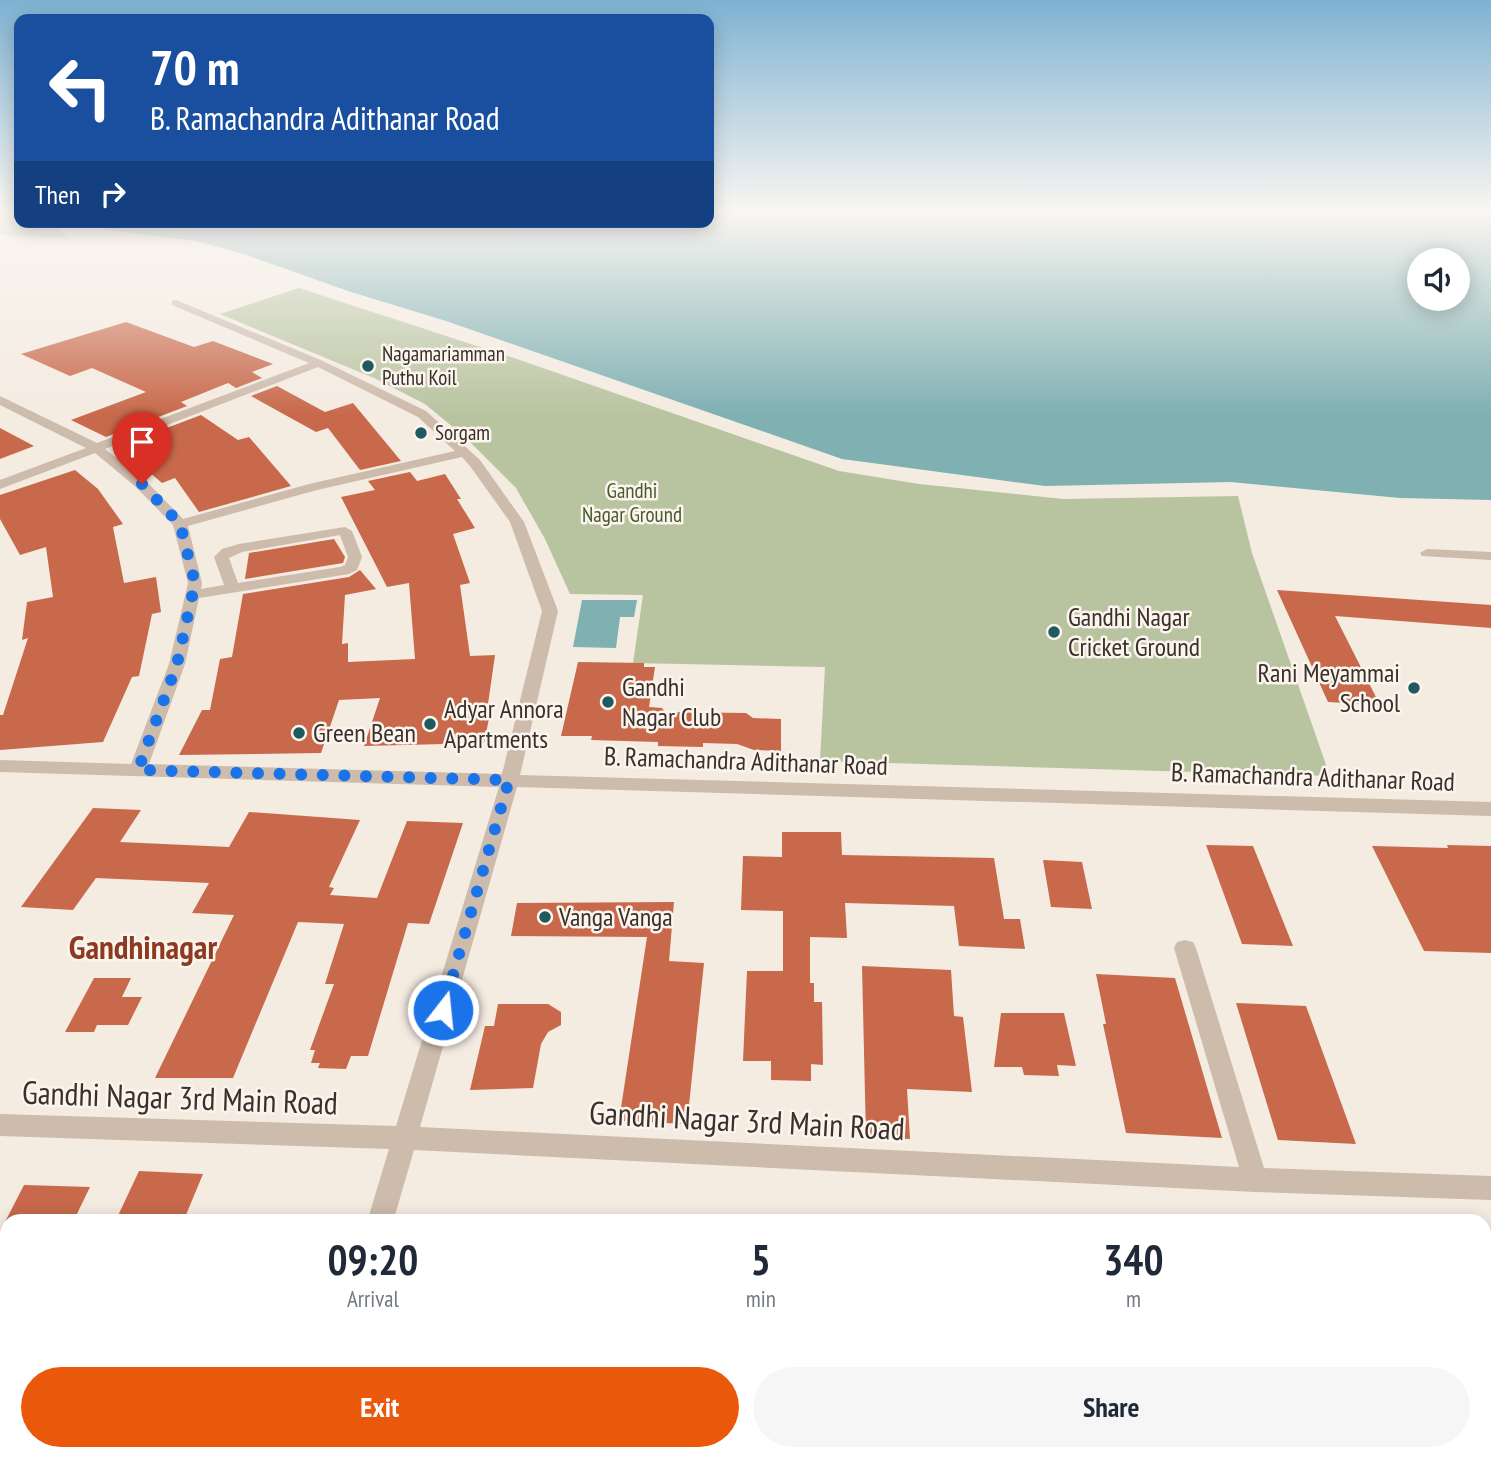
<!DOCTYPE html>
<html lang="en">
<head>
<meta charset="utf-8">
<style>
  body { margin:0; font-family:"PT Sans Narrow",sans-serif; background:#f6f6f7; color:#1f2937; height:100vh; display:flex; flex-direction:column; font-size:26px; white-space:nowrap }
  * { box-sizing:border-box; margin:0 }
  p { font-size:23px; color:#747a83 }
  .icon { flex:none; width:38px; height:38px; fill:none; stroke:currentColor; stroke-width:2; stroke-linecap:round; stroke-linejoin:round }
  .map { position:relative; flex:1; overflow:hidden }
  .details { position:absolute; left:0px; top:1214px; width:1491px; height:247px; display:flex; flex-direction:column; background:#fff; border-radius:21px 21px 0 0; box-shadow:0 4px 18px #0003 }
  .details>* { flex:none }
  .top-card { position:absolute; left:14px; top:14px; width:700px; height:214px; border-radius:14px; box-shadow:0 4px 18px #0003; background:#1a4fa0; color:#fff; overflow:hidden }
  .buttons { position:absolute; left:1407px; top:248px; display:grid; gap:14px }
  .buttons a { display:grid; place-items:center; width:63px; height:63px; border-radius:50%; background:#fff; box-shadow:0 4px 18px #0003; font-size:35px }
  .pin { position:absolute; display:grid; place-items:center; width:60px; height:60px; color:#fff; margin:-72px -30px; border-radius:50% 50% 50% 0; rotate:-45deg; box-shadow:0 0 7px #0007 }
  .pin .icon { rotate:45deg }
  .me { position:absolute; width:77px; margin:-38px; rotate:16deg; stroke-linejoin:round; filter:drop-shadow(0 0 5px #0008) }
  .turn { display:flex; align-items:center; gap:24px; height:147px; padding:0 21px; font-size:32px }
  .turn .icon { width:91px; height:91px; stroke-width:2.5 }
  .turn b { display:block; font-size:49px; line-height:60px }
  .then { display:flex; align-items:center; height:66px; padding:0 21px; background:#0003; gap:14px; font-size:26px }
  .eta { display:flex; justify-content:space-evenly; align-items:center; height:119px; text-align:center }
  .eta b { font-size:42px; font-weight:800; line-height:49px }
  .action { display:flex; gap:14px; margin-top:auto; padding:14px 21px }
  .action a { flex:1; height:80px; border-radius:42px; background:#ea580c; color:#fff; font-size:28px; font-weight:800; line-height:80px; text-align:center }
  .action a+a { background:#f6f6f7; color:#1f2937 }
  .map>svg:first-child { display:block }
</style>
</head>
<body>
<div class="map">
<svg width="1491" height="1461" viewBox="0 0 1491 1461">
  <rect width="100%" height="100%" fill="#f4ebe1"/>
  <g fill="#b8c4a0">
    <polygon points="0,210 19,210 19,222 53,222 67,238 0,235"/>
    <polygon points="299,288 517,359 839,471 919,484 1063,499 1238,496 1252,553 1330,776 820,761 825,667 633,663 643,595 570,594 545,539 516,488 465,437 425,404 374,378 220,314"/>
  </g>
  <g fill="#7fb0b2" fill-rule="evenodd">
    <path d="M 709,210 L 1491,210 L 1491,500 L 1400,498 L 1231,482 L 1045,486 L 842,459 L 446,321 L 351,292 L 243,254 L 196,241 L 106,230 L 89,222 L 709,222 ZM 1419,261 L 1458,261 L 1458,299 L 1419,299 Z"/>
    <polygon points="582,600 637,600 634,617 620,617 616,648 573,647"/>
  </g>
  <g fill="#c8694b">
    <polygon points="126,322 194,347 213,341 273,364 252,372 262,378 236,388 228,383 181,402 187,406 106,437 71,420 146,392 92,368 70,376 21,354"/>
    <polygon points="277,386 325,412 353,403 401,461 360,470 328,428 316,432 251,396"/>
    <polygon points="201,415 238,440 249,437 291,486 199,512 175,478 162,483 119,446"/>
    <polygon points="0,428 34,446 0,459"/>
    <polygon points="75,470 98,489 123,524 113,527 124,583 156,577 161,612 152,614 139,676 132,677 103,742 0,750 0,715 3,715 28,638 22,640 27,602 53,597 46,547 20,555 0,519 0,495"/>
    <polygon points="410,472 417,481 445,474 461,499 457,499 475,528 453,534 470,583 460,585 470,656 495,655 488,704 492,704 484,743 364,746 380,698 339,700 321,753 179,755 202,710 210,710 220,659 232,657 243,594 349,577 360,570 376,589 345,595 342,644 348,643 348,662 415,659 409,583 387,587 341,497 375,490 368,481"/>
    <polygon points="334,539 345,557 343,563 245,579 249,553"/>
    <polygon points="1277,590 1491,605 1491,628 1335,616 1380,705 1328,702"/>
    <polygon points="578,662 644,663 644,667 655,667 649,707 662,708 665,712 746,713 753,718 781,719 781,751 754,750 737,744 703,743 703,747 658,746 658,742 591,740 592,736 561,736"/>
    <polygon points="93,808 141,810 120,842 229,847 249,812 360,820 329,887 334,888 330,895 377,898 407,821 463,823 429,924 408,923 368,1056 351,1056 346,1069 318,1068 320,1063 311,1063 315,1050 310,1050 334,984 325,984 344,924 298,922 233,1078 155,1078 234,915 192,913 209,883 96,878 73,910 21,907"/>
    <polygon points="782,832 841,832 842,855 994,858 1004,919 1020,919 1025,949 959,946 954,906 845,903 847,938 810,937 810,983 814,983 814,1002 822,1002 823,1065 811,1064 811,1081 771,1080 771,1061 743,1061 747,971 783,971 783,911 741,910 743,856 782,857"/>
    <polygon points="1206,845 1253,846 1293,946 1242,944"/>
    <polygon points="1447,845 1491,846 1491,953 1424,951 1372,846 1448,848"/>
    <polygon points="1043,860 1082,862 1092,909 1051,907"/>
    <polygon points="674,902 669,961 704,963 687,1124 619,1121 647,937 511,936 517,903"/>
    <polygon points="862,966 951,970 954,1016 963,1017 972,1092 907,1089 910,1139 866,1137"/>
    <polygon points="1096,974 1175,978 1222,1138 1126,1133 1103,1024 1106,1024"/>
    <polygon points="94,978 131,978 122,997 142,997 128,1025 97,1025 94,1032 65,1032"/>
    <polygon points="1236,1003 1306,1006 1356,1144 1278,1140"/>
    <polygon points="498,1004 548,1004 561,1012 561,1025 548,1032 541,1044 533,1088 470,1090 485,1026 494,1026"/>
    <polygon points="1001,1013 1064,1013 1076,1066 1057,1065 1059,1076 1024,1075 1022,1067 994,1067"/>
    <polygon points="139,1171 203,1174 183,1222 115,1222"/>
    <polygon points="24,1185 90,1187 73,1222 5,1222"/>
  </g>
  <g fill="none" stroke-linecap="round" stroke-linejoin="round">
    <g fill="#cdbbac" fill-rule="evenodd">
      <path d="M 176,300 L 323,361 L 426,411 L 480,460 L 524,522 L 558,611 L 520,775 L 1491,802 L 1491,816 L 517,787 L 420,1127 L 1239,1167 L 1174,948 L 1177,942 L 1185,940 L 1193,942 L 1196,948 L 1264,1168 L 1491,1176 L 1491,1200 L 1255,1192 L 414,1150 L 393,1222 L 367,1222 L 389,1149 L 0,1136 L 0,1114 L 396,1126 L 499,787 L 0,772 L 0,760 L 131,764 L 169,664 L 188,583 L 173,525 L 136,487 L 95,453 L 0,489 L 0,480 L 86,448 L 0,405 L 0,396 L 97,443 L 309,363 L 172,305 L 172,301 ZM 318,367 L 418,417 L 455,451 L 309,484 L 183,519 L 146,481 L 105,449 ZM 462,457 L 470,466 L 510,522 L 542,611 L 502,774 L 149,764 L 185,664 L 199,598 L 349,574 L 357,570 L 362,557 L 352,531 L 345,527 L 239,544 L 222,549 L 214,557 L 224,585 L 201,589 L 202,583 L 188,526 L 317,490 ZM 340,535 L 348,557 L 345,565 L 340,567 L 238,583 L 229,558 L 242,552 Z"/>
      <polygon points="1427,549 1491,552 1491,560 1422,556 1420,553"/>
      <polygon points="0,1370 7,1371 7,1401 0,1400"/>
      <polygon points="292,1454 322,1454 320,1461 290,1461"/>
    </g>
  </g>
  <linearGradient id="sky" x2="0" y2="1"><stop stop-color="#7eb2d2"/><stop offset="0.51" stop-color="#faf6f2"/><stop offset="1" stop-color="#faf6f2" stop-opacity="0"/></linearGradient>
  <rect width="1491" height="415" fill="url(#sky)"/>
  <g fill="none" stroke-linecap="round" stroke-linejoin="round">
    <polyline stroke="#1a73e8" stroke-width="12" stroke-dasharray="0 21.6" points="142,484 180,524 195,583 177,664 138,770 509,780 443,1010"/>
  </g>
  <g fill="#1f5a5e" stroke="#fbf5ee" stroke-width="2.5">
    <circle cx="368" cy="366" r="7"/>
    <circle cx="421" cy="433" r="7"/>
    <circle cx="1054" cy="632" r="7"/>
    <circle cx="1414" cy="688" r="7"/>
    <circle cx="608" cy="702" r="7"/>
    <circle cx="430" cy="724" r="7"/>
    <circle cx="299" cy="733" r="7"/>
    <circle cx="545" cy="917" r="7"/>
  </g>
  <g text-anchor="middle" stroke-width="5" stroke-linejoin="round" paint-order="stroke">
    <g font-size="21" fill="#3b302b" stroke="#fbf5ee" text-anchor="start">
      <text x="382" y="361">Nagamariamman<tspan x="382" dy="24">Puthu Koil</tspan></text>
      <text x="435" y="440">Sorgam</text>
    </g>
    <g font-size="21" fill="#4a5a2e" stroke="#fbf5ee">
      <text x="632" y="498">Gandhi<tspan x="632" dy="24">Nagar Ground</tspan></text>
    </g>
    <g font-size="26" fill="#3b302b" stroke="#fbf5ee" text-anchor="start">
      <text x="1068" y="626">Gandhi Nagar<tspan x="1068" dy="30">Cricket Ground</tspan></text>
      <text x="1400" y="682" text-anchor="end">Rani Meyammai<tspan x="1400" dy="30">School</tspan></text>
      <text x="622" y="696">Gandhi<tspan x="622" dy="30">Nagar Club</tspan></text>
      <text x="444" y="718">Adyar Annora<tspan x="444" dy="30">Apartments</tspan></text>
      <text x="313" y="742">Green Bean</text>
      <text x="559" y="926">Vanga Vanga</text>
    </g>
    <g font-size="26" fill="#3b302b" stroke="#fbf5ee">
      <text transform="translate(746 761) rotate(2)" y="9">B. Ramachandra Adithanar Road</text>
      <text transform="translate(1313 777) rotate(2)" y="9">B. Ramachandra Adithanar Road</text>
    </g>
    <g font-size="32" fill="#3b302b" stroke="#fbf5ee">
      <text transform="translate(180 1098) rotate(2)" y="11">Gandhi Nagar 3rd Main Road</text>
      <text transform="translate(747 1121) rotate(3)" y="11">Gandhi Nagar 3rd Main Road</text>
    </g>
    <g font-size="33" font-weight="bold" fill="#8c3b22" stroke="#fbf5ee">
      <text x="143" y="959">Gandhinagar</text>
    </g>
  </g>
</svg>
<div class="buttons">
<a><svg class="icon" aria-label="sound" viewBox="0 0 24 24"><path d="M4 9h4l5-4v14l-5-4H4zM17 9q2 3 0 6"/></svg></a>
</div>
<div class="pin" style="left:142px;top:484px;background:#d93025"><svg class="icon" aria-label="arrive" viewBox="0 0 24 24"><path d="M6 21V4h12l-3 4 3 4H6"/></svg></div>
<svg class="me" style="left:443px;top:1010px" viewBox="-20 -20 40 40"><circle r="17" fill="#1a73e8" stroke="#fff" stroke-width="3"/><path d="M0-11L8 9 0 5-8 9z" fill="#fff"/></svg>
<div class="top-card">
<div class="turn"><svg class="icon" aria-label="left" viewBox="0 0 24 24"><path d="M17 20v-9H6M10 6l-5 5 5 5"/></svg><div><b>70 m</b>B. Ramachandra Adithanar Road</div></div>
<div class="then">Then<svg class="icon" aria-label="right" viewBox="0 0 24 24"><path d="M7 20v-9h11M14 6l5 5-5 5"/></svg></div>
</div>
<section class="details">
<div class="eta">
<div><b>09:20</b><p>Arrival</p></div>
<div><b>5</b><p>min</p></div>
<div><b>340</b><p>m</p></div>
</div>
<div class="action"><a>Exit</a><a>Share</a></div>
</section>
</div>
</body>
</html>
